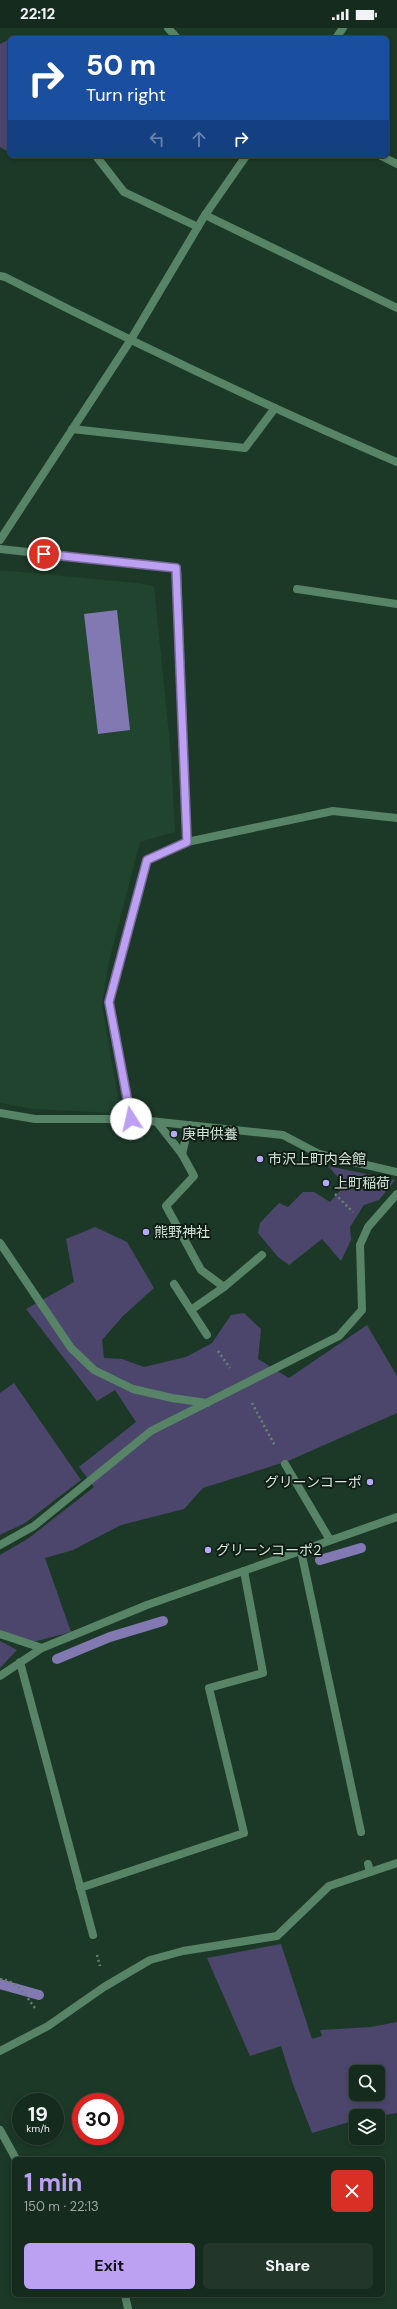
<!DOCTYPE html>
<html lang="en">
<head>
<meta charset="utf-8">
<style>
  body { margin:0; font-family:"DM Sans","Noto Sans JP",sans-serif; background:#22372a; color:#f1f3f6; height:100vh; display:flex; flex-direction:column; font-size:15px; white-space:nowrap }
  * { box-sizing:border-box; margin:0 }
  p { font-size:13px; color:#9da7a4 }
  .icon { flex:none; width:22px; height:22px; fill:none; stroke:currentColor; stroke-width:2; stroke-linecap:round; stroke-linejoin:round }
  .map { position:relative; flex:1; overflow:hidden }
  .side { position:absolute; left:12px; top:2129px; width:373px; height:140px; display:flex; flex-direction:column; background:#152b1d; border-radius:6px; box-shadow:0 2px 6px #0003,0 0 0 1px #34473b }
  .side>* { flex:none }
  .top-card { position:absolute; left:8px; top:8px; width:381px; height:122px; border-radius:6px; box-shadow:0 2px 6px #0003,0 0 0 1px #34473b; background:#1a4fa0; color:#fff; overflow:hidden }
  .tools { position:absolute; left:349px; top:2037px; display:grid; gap:8px }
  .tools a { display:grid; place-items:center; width:36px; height:36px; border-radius:6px; background:#152b1d; box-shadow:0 2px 6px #0003,0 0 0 1px #34473b; font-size:20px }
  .speed { position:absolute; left:12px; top:2065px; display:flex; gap:8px; font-size:20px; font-weight:700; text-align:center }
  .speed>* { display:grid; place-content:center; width:52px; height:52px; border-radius:50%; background:#152b1d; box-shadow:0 2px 6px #0003,0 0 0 1px #34473b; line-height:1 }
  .speed small { font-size:10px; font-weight:400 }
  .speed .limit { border:6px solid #d22; background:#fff; color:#111 }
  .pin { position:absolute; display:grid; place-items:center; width:34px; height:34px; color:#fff; margin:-17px; border:2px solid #fff; border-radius:50%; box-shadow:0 1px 4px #0007 }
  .me { position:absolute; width:44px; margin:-22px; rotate:350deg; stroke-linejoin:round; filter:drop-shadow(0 0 3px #0008) }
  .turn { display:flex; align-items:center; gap:14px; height:84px; padding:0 12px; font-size:18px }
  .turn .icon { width:52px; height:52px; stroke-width:2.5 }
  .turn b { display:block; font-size:28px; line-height:34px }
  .lanes { display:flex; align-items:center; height:38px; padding:0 12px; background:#0003; justify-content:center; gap:20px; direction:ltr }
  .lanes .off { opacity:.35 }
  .round { display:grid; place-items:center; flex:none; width:42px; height:42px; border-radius:6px; background:#22372a }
  .head { display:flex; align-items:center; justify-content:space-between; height:68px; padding:0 12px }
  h1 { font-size:24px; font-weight:700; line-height:30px; color:#bca0f2 }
  .button { display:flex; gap:8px; margin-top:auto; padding:8px 12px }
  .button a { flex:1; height:46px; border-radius:6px; background:#bca0f2; color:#111; font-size:16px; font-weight:700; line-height:46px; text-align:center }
  .button a+a { background:#22372a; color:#f1f3f6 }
  .status { display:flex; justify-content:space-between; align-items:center; height:28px; padding:0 20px; background:#152b1d; direction:ltr }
  .status svg { height:11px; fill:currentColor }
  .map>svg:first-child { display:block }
</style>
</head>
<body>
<div class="status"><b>22:12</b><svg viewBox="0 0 49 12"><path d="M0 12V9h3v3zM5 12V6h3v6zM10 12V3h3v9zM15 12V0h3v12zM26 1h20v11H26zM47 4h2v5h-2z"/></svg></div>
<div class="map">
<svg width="397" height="2281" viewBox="0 0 397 2281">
  <rect width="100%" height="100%" fill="#1c3927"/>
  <polygon fill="#20442e" points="0,542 137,555 154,558 171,727 175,804 140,814 109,933 102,978 119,1074 114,1085 32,1081 0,1075"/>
  <g fill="#4c466d" fill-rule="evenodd">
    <polygon points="10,11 10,125 0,119 0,16"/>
    <polygon points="328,1138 395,1152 379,1172 364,1177 350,1199 351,1212 341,1233 322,1211 289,1237 278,1229 258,1205 260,1195 279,1175 288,1179 303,1164 314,1164 330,1174 345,1157"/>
    <polygon points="95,1199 127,1214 154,1260 123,1288 102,1312 104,1330 122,1331 144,1339 186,1329 212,1315 231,1287 244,1285 261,1301 258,1331 289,1350 367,1297 397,1348 397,1385 288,1433 203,1460 184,1481 121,1497 73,1522 45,1530 71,1604 33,1614 0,1602 0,1527 29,1510 94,1459 79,1439 136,1394 115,1362 97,1373 26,1281 74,1254 66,1211"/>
    <polygon points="14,1355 81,1452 25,1495 0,1507 0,1365"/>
    <polygon points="0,1613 17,1622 0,1640"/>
    <path d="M 281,1916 L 312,2011 L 322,2008 L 320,2002 L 371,1999 L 397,1994 L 397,2085 L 378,2088 L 356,2088 L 356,2092 L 312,2105 L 293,2056 L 281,2018 L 250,2028 L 207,1930 ZM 356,2044 L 378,2044 L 378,2066 L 356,2066 Z"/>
  </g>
  <polygon fill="#8279b3" points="117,582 130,702 98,706 84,586"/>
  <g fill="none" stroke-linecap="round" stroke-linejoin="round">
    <g stroke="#8279b3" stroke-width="10">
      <polyline points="320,1532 361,1520"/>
      <polyline points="57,1631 110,1609 163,1593"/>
      <polyline points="0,1956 39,1967"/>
    </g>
    <g stroke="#698171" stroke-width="2.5" stroke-dasharray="2 3" stroke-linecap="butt">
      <polyline points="335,1166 353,1184"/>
      <polyline points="218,1323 230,1340"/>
      <polyline points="252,1375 275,1418"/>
      <polyline points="97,1927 100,1938"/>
      <path d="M 0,1951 C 18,1953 25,1967 35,1980"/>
    </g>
    <g stroke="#578467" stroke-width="8">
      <polyline points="96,128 124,164 198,199"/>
      <polyline points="381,128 397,136"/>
      <polyline points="205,187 397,280"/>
      <polyline points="72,401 245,420 275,380"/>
      <polyline points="297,561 397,576"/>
      <polyline points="157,1094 182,1126 194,1148 166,1178 201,1242 224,1259 262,1227"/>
      <polyline points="182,1126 189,1097"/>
      <polyline points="191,1282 224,1259"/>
    </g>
    <g stroke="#578467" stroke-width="8">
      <polyline points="174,1256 207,1307"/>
      <polyline points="285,1436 330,1512"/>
    </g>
    <g stroke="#578467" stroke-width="8">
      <polyline points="168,0 177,10"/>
      <polyline points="336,10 343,0"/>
      <path d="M 0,248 L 5,249 C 134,315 264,377 397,434"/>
      <polyline points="0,512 130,313 205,187 246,128"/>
      <polyline points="0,521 177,540 187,814 333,783 397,790"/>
      <polyline points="0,1085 35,1091 131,1091 283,1107 319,1126 397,1144"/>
      <polyline points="131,1091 109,974 147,832 187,814"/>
      <polyline points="0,1215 71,1320 94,1342 133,1361 172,1370 207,1375"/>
      <polyline points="0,1517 34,1498 151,1403 339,1308 362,1282 360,1217 368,1199 397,1166"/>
      <polyline points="301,1523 361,1804"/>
      <polyline points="0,1606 42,1620"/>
      <polyline points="20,1634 93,1907"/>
      <polyline points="0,1648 42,1620 147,1577 397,1489"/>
      <polyline points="368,1836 370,1844"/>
      <polyline points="80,1860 244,1805 209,1660 263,1645 244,1543"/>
      <polyline points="0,2023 48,1998 104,1959 150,1932 183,1923 277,1908 329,1858 397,1835"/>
      <polyline points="0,2102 16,2131"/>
      <polyline points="125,2267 128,2281"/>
    </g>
  </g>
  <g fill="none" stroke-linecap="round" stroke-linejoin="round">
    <defs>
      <polyline id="route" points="44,526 176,540 187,814 147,832 109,974 131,1091"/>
    </defs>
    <use href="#route" stroke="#7a689d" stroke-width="10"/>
    <use href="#route" stroke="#bca0f2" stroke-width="7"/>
  </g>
  <g fill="#b7abf8" stroke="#101d14" stroke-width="1.5">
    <circle cx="174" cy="1106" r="4"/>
    <circle cx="260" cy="1131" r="4"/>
    <circle cx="326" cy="1155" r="4"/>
    <circle cx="146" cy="1204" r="4"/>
    <circle cx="370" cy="1454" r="4"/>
    <circle cx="208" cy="1522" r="4"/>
  </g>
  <g text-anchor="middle" stroke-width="4" stroke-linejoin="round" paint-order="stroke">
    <g font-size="14" fill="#d4e5d9" stroke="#101d14" text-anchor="start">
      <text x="182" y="1111">庚申供養</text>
      <text x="268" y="1136">市沢上町内会館</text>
      <text x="334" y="1160">上町稲荷</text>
      <text x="154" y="1209">熊野神社</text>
      <text x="362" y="1459" text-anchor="end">グリーンコーポ</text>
      <text x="216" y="1527">グリーンコーポ2</text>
    </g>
  </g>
</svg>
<div class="tools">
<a><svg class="icon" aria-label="search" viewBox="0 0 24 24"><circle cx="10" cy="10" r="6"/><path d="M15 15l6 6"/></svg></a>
<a><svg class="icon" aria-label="layers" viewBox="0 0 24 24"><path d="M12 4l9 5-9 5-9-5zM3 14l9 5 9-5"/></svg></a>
</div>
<div class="speed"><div>19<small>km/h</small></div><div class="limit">30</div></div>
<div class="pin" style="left:44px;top:526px;background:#d93025"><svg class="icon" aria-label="arrive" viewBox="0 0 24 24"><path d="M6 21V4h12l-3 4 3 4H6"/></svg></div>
<svg class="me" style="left:131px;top:1091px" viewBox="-20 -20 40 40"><circle r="19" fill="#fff"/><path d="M0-13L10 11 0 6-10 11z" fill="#bca0f2"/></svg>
<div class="top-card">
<div class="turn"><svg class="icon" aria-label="right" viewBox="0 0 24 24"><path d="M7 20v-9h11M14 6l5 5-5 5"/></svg><div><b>50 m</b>Turn right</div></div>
<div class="lanes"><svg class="icon off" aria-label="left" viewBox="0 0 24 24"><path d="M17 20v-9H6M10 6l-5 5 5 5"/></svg><svg class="icon off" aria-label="ahead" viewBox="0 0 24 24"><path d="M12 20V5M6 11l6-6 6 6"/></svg><svg class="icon" aria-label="right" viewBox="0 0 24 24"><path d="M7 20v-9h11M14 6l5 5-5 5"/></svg></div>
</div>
<section class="side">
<div class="head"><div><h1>1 min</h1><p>150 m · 22:13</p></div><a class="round" style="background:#d93025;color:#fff"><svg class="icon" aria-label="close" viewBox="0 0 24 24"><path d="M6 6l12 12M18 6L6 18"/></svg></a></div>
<div class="button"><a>Exit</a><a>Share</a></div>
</section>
</div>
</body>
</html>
